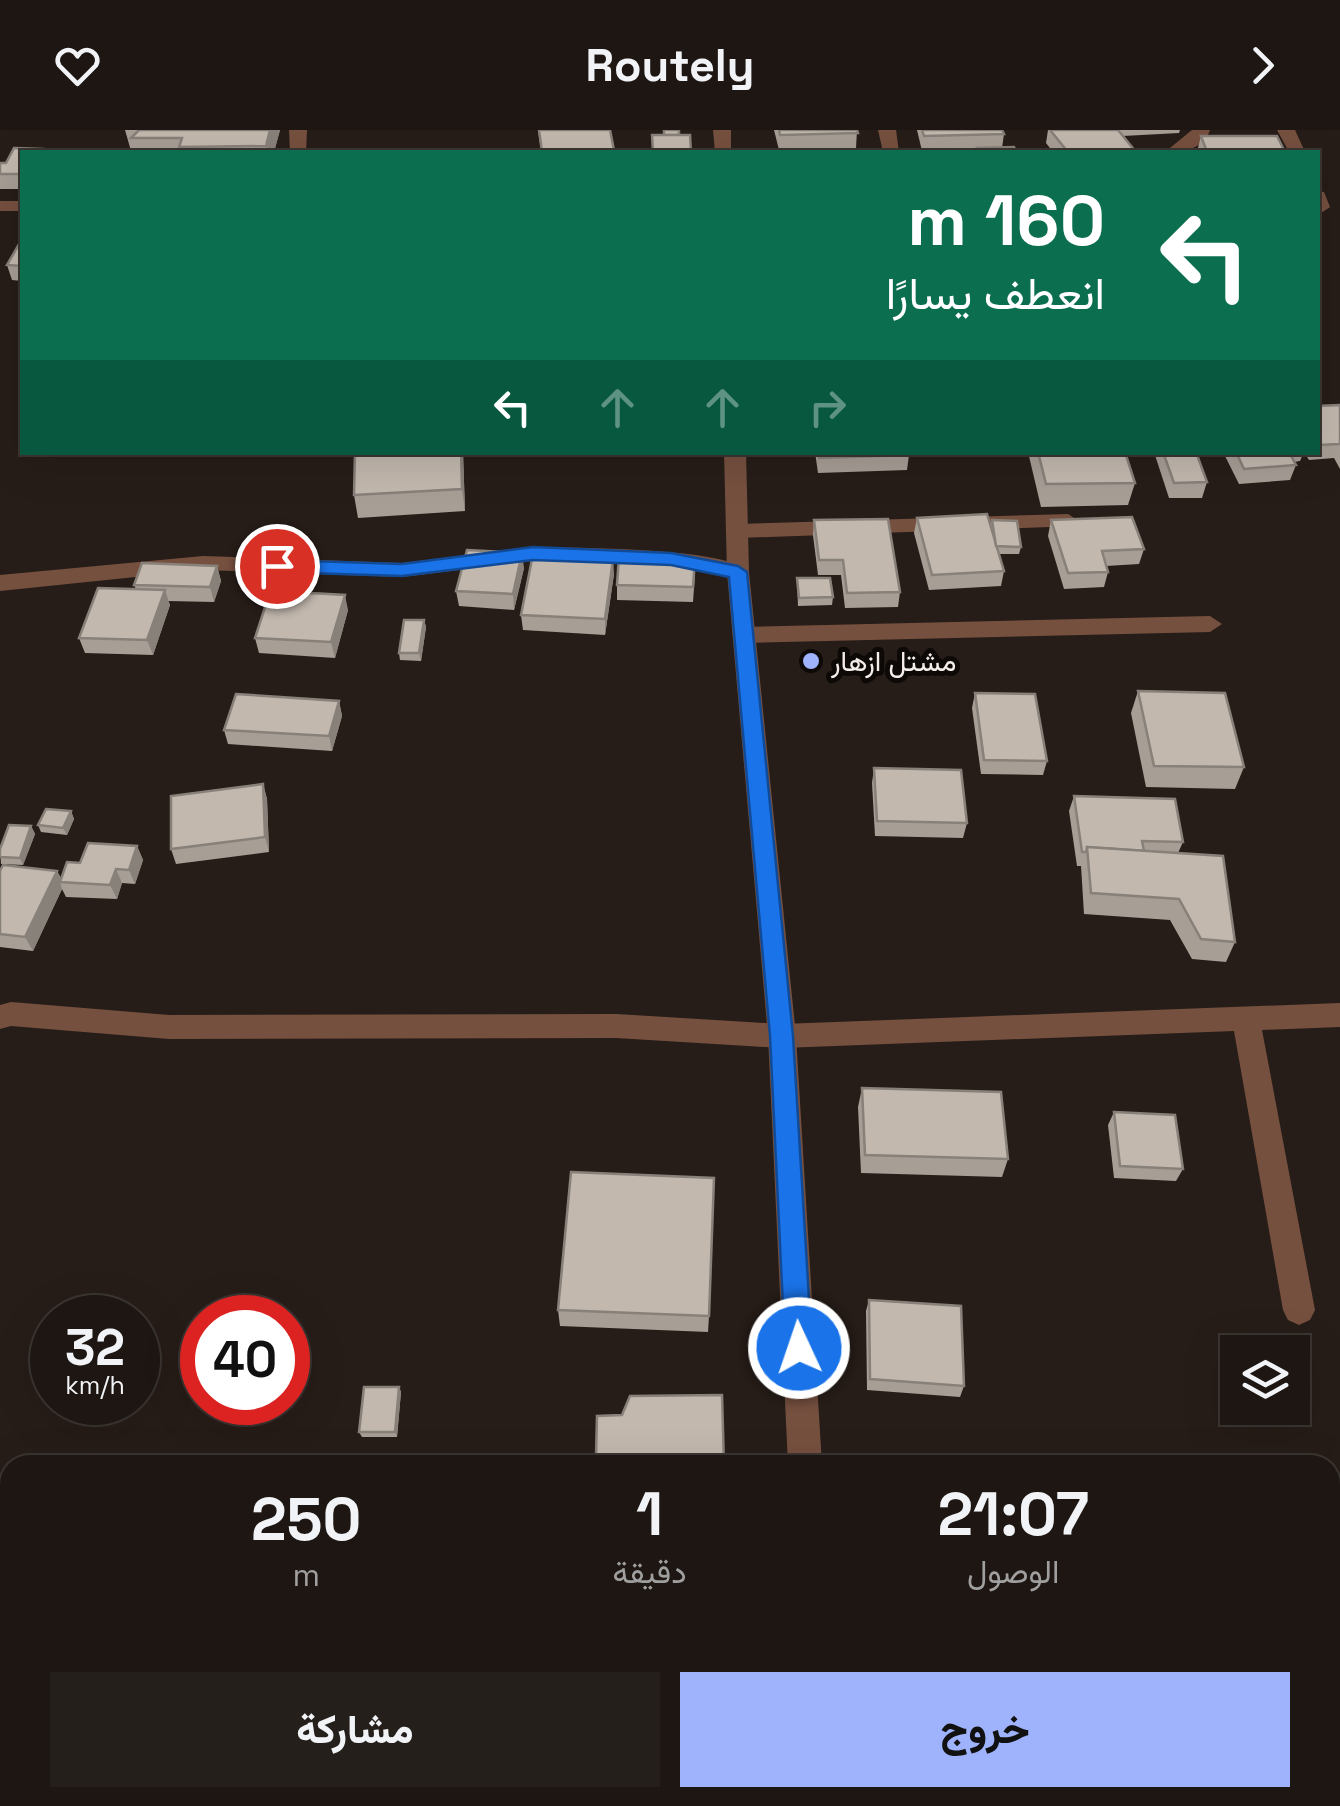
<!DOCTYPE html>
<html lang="ar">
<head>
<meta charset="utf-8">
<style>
  body { margin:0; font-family:"Space Grotesk",Vazirmatn,sans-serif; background:#251f1b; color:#f1f3f6; direction:rtl; height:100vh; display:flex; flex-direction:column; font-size:38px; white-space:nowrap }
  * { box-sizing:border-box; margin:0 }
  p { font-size:32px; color:#a09f9f }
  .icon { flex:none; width:55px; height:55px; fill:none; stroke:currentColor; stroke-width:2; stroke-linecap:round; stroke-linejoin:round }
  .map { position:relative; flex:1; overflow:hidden; direction:ltr }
  .details { position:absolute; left:0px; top:1325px; width:1340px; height:352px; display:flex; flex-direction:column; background:#1d1612; border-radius:30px 30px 0 0; box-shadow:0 10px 40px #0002,0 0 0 2px #3b3532; direction:rtl }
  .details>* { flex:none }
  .hud { position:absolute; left:20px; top:20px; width:1300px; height:305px; border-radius:0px; box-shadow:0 10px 40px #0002,0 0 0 2px #3b3532; direction:rtl; background:#0b6e4f; color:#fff; overflow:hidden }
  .fabs { position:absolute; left:1220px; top:1205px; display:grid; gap:20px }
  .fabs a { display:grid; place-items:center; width:90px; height:90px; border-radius:0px; background:#1d1612; box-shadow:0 10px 40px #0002,0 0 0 2px #3b3532; font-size:50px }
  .speed { position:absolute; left:30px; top:1165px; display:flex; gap:20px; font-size:50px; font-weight:700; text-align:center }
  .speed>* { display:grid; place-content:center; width:130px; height:130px; border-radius:50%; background:#1d1612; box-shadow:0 10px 40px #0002,0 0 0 2px #3b3532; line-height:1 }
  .speed small { font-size:25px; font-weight:400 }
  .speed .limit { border:15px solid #d22; background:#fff; color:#111 }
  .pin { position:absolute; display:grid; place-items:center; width:85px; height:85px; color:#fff; margin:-42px; border:5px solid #fff; border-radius:50%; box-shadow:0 2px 10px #0007 }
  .me { position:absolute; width:110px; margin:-55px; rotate:357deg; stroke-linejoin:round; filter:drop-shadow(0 0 8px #0008) }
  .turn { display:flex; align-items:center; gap:35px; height:210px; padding:0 50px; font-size:45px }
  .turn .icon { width:130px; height:130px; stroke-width:2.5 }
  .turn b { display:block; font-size:70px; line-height:85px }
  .lanes { display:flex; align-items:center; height:95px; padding:0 50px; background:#0003; justify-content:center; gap:50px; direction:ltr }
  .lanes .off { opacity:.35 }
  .eta { display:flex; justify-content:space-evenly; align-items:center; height:170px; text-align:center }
  .eta b { font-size:60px; font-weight:800; line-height:70px }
  .primary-button { display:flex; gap:20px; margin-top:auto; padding:20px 50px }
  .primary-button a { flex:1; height:115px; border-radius:0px; background:#9fb3fd; color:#111; font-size:40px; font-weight:800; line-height:115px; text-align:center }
  .primary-button a+a { background:#251f1b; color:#f1f3f6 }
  header { display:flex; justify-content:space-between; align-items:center; height:130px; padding:0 50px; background:#1d1612; font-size:45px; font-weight:800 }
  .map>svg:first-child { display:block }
</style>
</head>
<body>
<header><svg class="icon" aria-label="forward" viewBox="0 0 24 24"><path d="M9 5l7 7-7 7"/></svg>Routely<svg class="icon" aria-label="heart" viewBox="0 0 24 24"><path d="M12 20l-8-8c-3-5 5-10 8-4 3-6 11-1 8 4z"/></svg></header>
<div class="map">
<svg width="1340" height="1676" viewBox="0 0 1340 1676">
  <rect width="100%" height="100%" fill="#271d18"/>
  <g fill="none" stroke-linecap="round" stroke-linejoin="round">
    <g fill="#76503f" fill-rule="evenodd">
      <polygon points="289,0 307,0 306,22 290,22"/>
      <polygon points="878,0 896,0 899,22 883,22"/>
      <path d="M 1192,0 L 1210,0 C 1203,20 1183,22 1165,22 Z"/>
      <polygon points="1277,0 1295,0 1305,22 1289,22"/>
      <polygon points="1318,61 1324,62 1330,77 1318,85"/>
      <rect x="0" y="71" width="22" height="10"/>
      <polygon points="1068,384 1079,391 1076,396 738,408 727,401 738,394"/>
      <path d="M 533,417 C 571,418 728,417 749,442 L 738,449 L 671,436 L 533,431 L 402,447 L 203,440 L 0,461 L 0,445 L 203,426 L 402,433 Z"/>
      <polygon points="1210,486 1222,494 1210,502 744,513 732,505 744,497"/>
      <polygon points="11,872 169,885 616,884 782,894 1340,873 1340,897 1262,900 1315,1180 1310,1190 1299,1195 1288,1190 1283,1180 1234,901 782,918 616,908 169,909 11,896 0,899 0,875"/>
    </g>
    <g fill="#76503f" fill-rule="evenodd">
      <polygon points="713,0 731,0 731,22 715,22"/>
      <polygon points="724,322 746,322 749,442 796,906 822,1335 788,1335 768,906 727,442"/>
      <polygon points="1340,1465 1340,1501 1330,1504 1330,1468"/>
      <polygon points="728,1668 793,1668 790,1676 724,1676"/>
      <polygon points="804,1668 842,1668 843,1676 805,1676"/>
    </g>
  </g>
  <g fill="#a79e96">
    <polygon points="125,0 280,0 274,22 135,22 131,21"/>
    <polygon points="538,0 610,0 614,22 541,22"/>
    <polygon points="774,0 857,0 856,18 779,20"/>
    <polygon points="917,0 1002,0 1004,4 1002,18 1016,22 976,22 977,20 922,21"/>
    <polygon points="1048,0 1180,0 1179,3 1123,6 1136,22 1053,22 1046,13"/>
    <polygon points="1201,6 1285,22 1197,22"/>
    <polygon points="14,18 42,19 43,22 22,22 22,59 0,59 0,44 10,44 0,44 0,33 6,33"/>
    <polygon points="22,109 22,151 12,150 7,135"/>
    <polygon points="1340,275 1340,339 1334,328 1309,330 1304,322 1318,322 1318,276"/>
    <polygon points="463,322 465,381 358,388 354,365"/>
    <polygon points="815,322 908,322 909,325 907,340 818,343"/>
    <polygon points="1028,322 1125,322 1135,353 1128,375 1041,377"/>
    <polygon points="1154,322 1196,322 1207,352 1202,368 1169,368"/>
    <polygon points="1223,322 1304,322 1300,331 1294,332 1296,335 1290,350 1239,354"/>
    <polygon points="917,388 990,397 992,390 1021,417 1019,424 999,424 1004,441 1001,456 929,460 914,403"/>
    <polygon points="814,390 900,462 898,477 845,478 841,445 818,445 813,405"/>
    <polygon points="1051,390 1144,419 1139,434 1106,436 1108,442 1104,457 1064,459 1048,406"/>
    <polygon points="217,436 221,451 214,472 168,471 170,475 153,525 85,523 79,508 136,459 134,455"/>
    <polygon points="524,438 514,480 459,476 456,461"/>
    <polygon points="614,444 605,505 523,500 521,485"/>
    <polygon points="695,444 693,472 617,470 617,455"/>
    <polygon points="797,448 833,467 832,475 798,476"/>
    <polygon points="348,480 335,528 259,523 255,508"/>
    <polygon points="424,490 426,497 421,531 400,530 399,523"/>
    <polygon points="1138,561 1244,637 1235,659 1146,657 1131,583"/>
    <polygon points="975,563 1047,631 1043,645 981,644 972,578"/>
    <polygon points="339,571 342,586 332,621 228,614 224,600"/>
    <polygon points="874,638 967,693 963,708 875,706 872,653"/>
    <polygon points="263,654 267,669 269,722 176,734 171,719"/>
    <polygon points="1074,666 1183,712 1178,723 1235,812 1226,832 1192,829 1170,790 1084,784 1081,736 1077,736 1069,681"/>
    <polygon points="71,681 74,689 67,705 41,702 38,695"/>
    <polygon points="31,696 35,704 23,735 1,734 0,719"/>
    <polygon points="137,716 143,730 135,754 122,753 117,769 66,767 62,759 33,821 0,817 0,741 57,741 61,748 80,733"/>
    <polygon points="862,958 1008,1029 1002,1047 861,1043 858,977"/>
    <polygon points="1114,982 1183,1039 1176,1051 1114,1048 1108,995"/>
    <polygon points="869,1170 964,1256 960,1267 867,1260 866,1181"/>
    <polygon points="558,1180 709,1186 708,1202 560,1196"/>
    <polygon points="399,1257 401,1262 397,1307 362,1307 359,1302"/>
    <polygon points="597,1286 724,1335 597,1335"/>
  </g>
  <g fill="#88817a">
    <polygon points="270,0 280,0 274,22 267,22 266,16"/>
    <polygon points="461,322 463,322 465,381 462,359"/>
    <polygon points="522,423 524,438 514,480 513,464"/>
    <polygon points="613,429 614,444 605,505 605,489"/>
    <polygon points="217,436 221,451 214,472 210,457"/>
    <polygon points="165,460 170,475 153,525 147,510"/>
    <polygon points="345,465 348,480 335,528 331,512"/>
    <polygon points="424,490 426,497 421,531 419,523"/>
    <polygon points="339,571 342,586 332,621 329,606"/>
    <polygon points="263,654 267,669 269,722 265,707"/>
    <polygon points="71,681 74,689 67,705 63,698"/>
    <polygon points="31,696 35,704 23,735 20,728"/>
    <polygon points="137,716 143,730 135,754 129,740"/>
    <polygon points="116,739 122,753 117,769 110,755"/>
    <polygon points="57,741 63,753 60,752 62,759 33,821 25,807"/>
    <polygon points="399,1257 401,1262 397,1307 395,1302"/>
    <polygon points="10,1463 10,1522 5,1538 0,1535 0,1495"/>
  </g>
  <g fill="#c2b8ae" stroke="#88817a" stroke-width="2.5">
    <polygon points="139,0 270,0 266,16 179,17 182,8 131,8"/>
    <polygon points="539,0 610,0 614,20 542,22"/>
    <rect x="664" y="0" width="15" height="5"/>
    <polygon points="779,0 857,0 858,3 780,5"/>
    <polygon points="922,0 1002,0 1004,4 924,6"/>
    <polygon points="1050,0 1118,0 1136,22 1068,22"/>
    <polygon points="652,5 690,5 691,22 653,22"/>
    <polygon points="1201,6 1277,6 1285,22 1207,22"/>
    <polygon points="1014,17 1016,22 978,22 977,18"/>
    <polygon points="14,18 42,19 40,22 22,22 22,44 0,44 0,33 6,33"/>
    <polygon points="22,109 22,136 7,135"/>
    <polygon points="1340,275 1340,314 1318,315 1318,276"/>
    <polygon points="355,322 461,322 462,359 354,365"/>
    <polygon points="818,322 908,322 909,325 819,328"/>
    <polygon points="1038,322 1125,322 1135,353 1046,354"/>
    <polygon points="1163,322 1196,322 1207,352 1174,353"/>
    <polygon points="1236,322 1289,322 1296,335 1244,339"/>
    <polygon points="987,384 1004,441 932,445 917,388"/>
    <polygon points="1132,387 1144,419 1102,421 1108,442 1068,443 1051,390"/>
    <polygon points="888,389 900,462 847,463 843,430 819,430 814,390"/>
    <polygon points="992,390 1017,391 1021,417 996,416"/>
    <polygon points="467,420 522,423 513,464 456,461"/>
    <polygon points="533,424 613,429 605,489 521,485"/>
    <polygon points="619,426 695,428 693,457 617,455"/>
    <polygon points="142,433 217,436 210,457 134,455"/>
    <polygon points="797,448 830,448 833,467 799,468"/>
    <polygon points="98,458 165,460 147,510 79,508"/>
    <polygon points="292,462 345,465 331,512 255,508 268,468 289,469"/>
    <polygon points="404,490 424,490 419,523 399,523"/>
    <polygon points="1138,561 1225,563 1244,637 1154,636"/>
    <polygon points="975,563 1035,564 1047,631 984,630"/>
    <polygon points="236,564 339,571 329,606 224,600"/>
    <polygon points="874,638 961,640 967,693 877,691"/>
    <polygon points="263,654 265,707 171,719 171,666"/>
    <polygon points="1074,666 1175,669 1183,712 1142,711 1144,721 1087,717 1086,722 1082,722"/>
    <polygon points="46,679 71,681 63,698 38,695"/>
    <polygon points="9,695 31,696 20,728 0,727 0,719"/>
    <polygon points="88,713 137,716 129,740 116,739 110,755 60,752 67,732 80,733"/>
    <polygon points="1087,717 1223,726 1235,812 1201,809 1179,769 1091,763"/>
    <polygon points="3,735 57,741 25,807 0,804 0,741"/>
    <polygon points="862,958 1001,962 1008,1029 865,1025"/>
    <polygon points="1114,982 1175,985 1183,1039 1120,1036"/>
    <polygon points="571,1042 714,1048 709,1186 558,1180"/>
    <polygon points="869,1170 961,1176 964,1256 870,1249"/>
    <polygon points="364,1257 399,1257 395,1302 359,1302"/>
    <polygon points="722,1265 724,1335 626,1335 626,1325 596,1325 597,1286 622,1285 630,1266"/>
    <polygon points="0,1374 10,1375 10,1463 0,1495"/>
  </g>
  <polygon fill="#1a73e8" stroke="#114b97" stroke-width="2.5" points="533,417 671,423 738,436 747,442 793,906 812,1218 808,1227 799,1231 789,1227 785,1218 770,906 729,447 671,435 533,430 402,446 277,442 268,436 277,430 402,434"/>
  <circle fill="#9fb3fd" stroke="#0d0906" stroke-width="4" cx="811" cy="531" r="10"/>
  <g text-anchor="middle" stroke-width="10" stroke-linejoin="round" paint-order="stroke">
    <g font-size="28" fill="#f4ede9" stroke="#0d0906" text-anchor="start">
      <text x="831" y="541">مشتل ازهار</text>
    </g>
  </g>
</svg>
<div class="fabs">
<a><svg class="icon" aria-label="layers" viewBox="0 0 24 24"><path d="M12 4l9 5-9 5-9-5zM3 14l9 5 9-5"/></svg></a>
</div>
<div class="speed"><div>32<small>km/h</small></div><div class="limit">40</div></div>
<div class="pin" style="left:277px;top:436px;background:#d93025"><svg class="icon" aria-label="arrive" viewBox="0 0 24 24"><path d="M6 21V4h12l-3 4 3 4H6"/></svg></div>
<svg class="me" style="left:799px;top:1218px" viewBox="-20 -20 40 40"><circle r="17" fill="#1a73e8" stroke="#fff" stroke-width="3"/><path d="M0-11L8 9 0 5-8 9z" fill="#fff"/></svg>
<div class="hud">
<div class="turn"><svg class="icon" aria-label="left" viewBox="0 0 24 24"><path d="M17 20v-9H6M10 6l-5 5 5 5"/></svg><div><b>160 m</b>انعطف يسارًا</div></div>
<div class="lanes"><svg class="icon" aria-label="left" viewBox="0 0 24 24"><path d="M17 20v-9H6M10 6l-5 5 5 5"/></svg><svg class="icon off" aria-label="ahead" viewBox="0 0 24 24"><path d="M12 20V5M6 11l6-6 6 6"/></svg><svg class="icon off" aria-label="ahead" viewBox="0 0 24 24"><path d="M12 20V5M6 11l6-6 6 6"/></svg><svg class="icon off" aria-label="right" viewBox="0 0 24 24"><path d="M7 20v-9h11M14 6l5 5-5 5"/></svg></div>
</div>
<section class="details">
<div class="eta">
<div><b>21:07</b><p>الوصول</p></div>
<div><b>1</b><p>دقيقة</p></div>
<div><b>250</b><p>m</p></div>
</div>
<div class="primary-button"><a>خروج</a><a>مشاركة</a></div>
</section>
</div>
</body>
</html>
